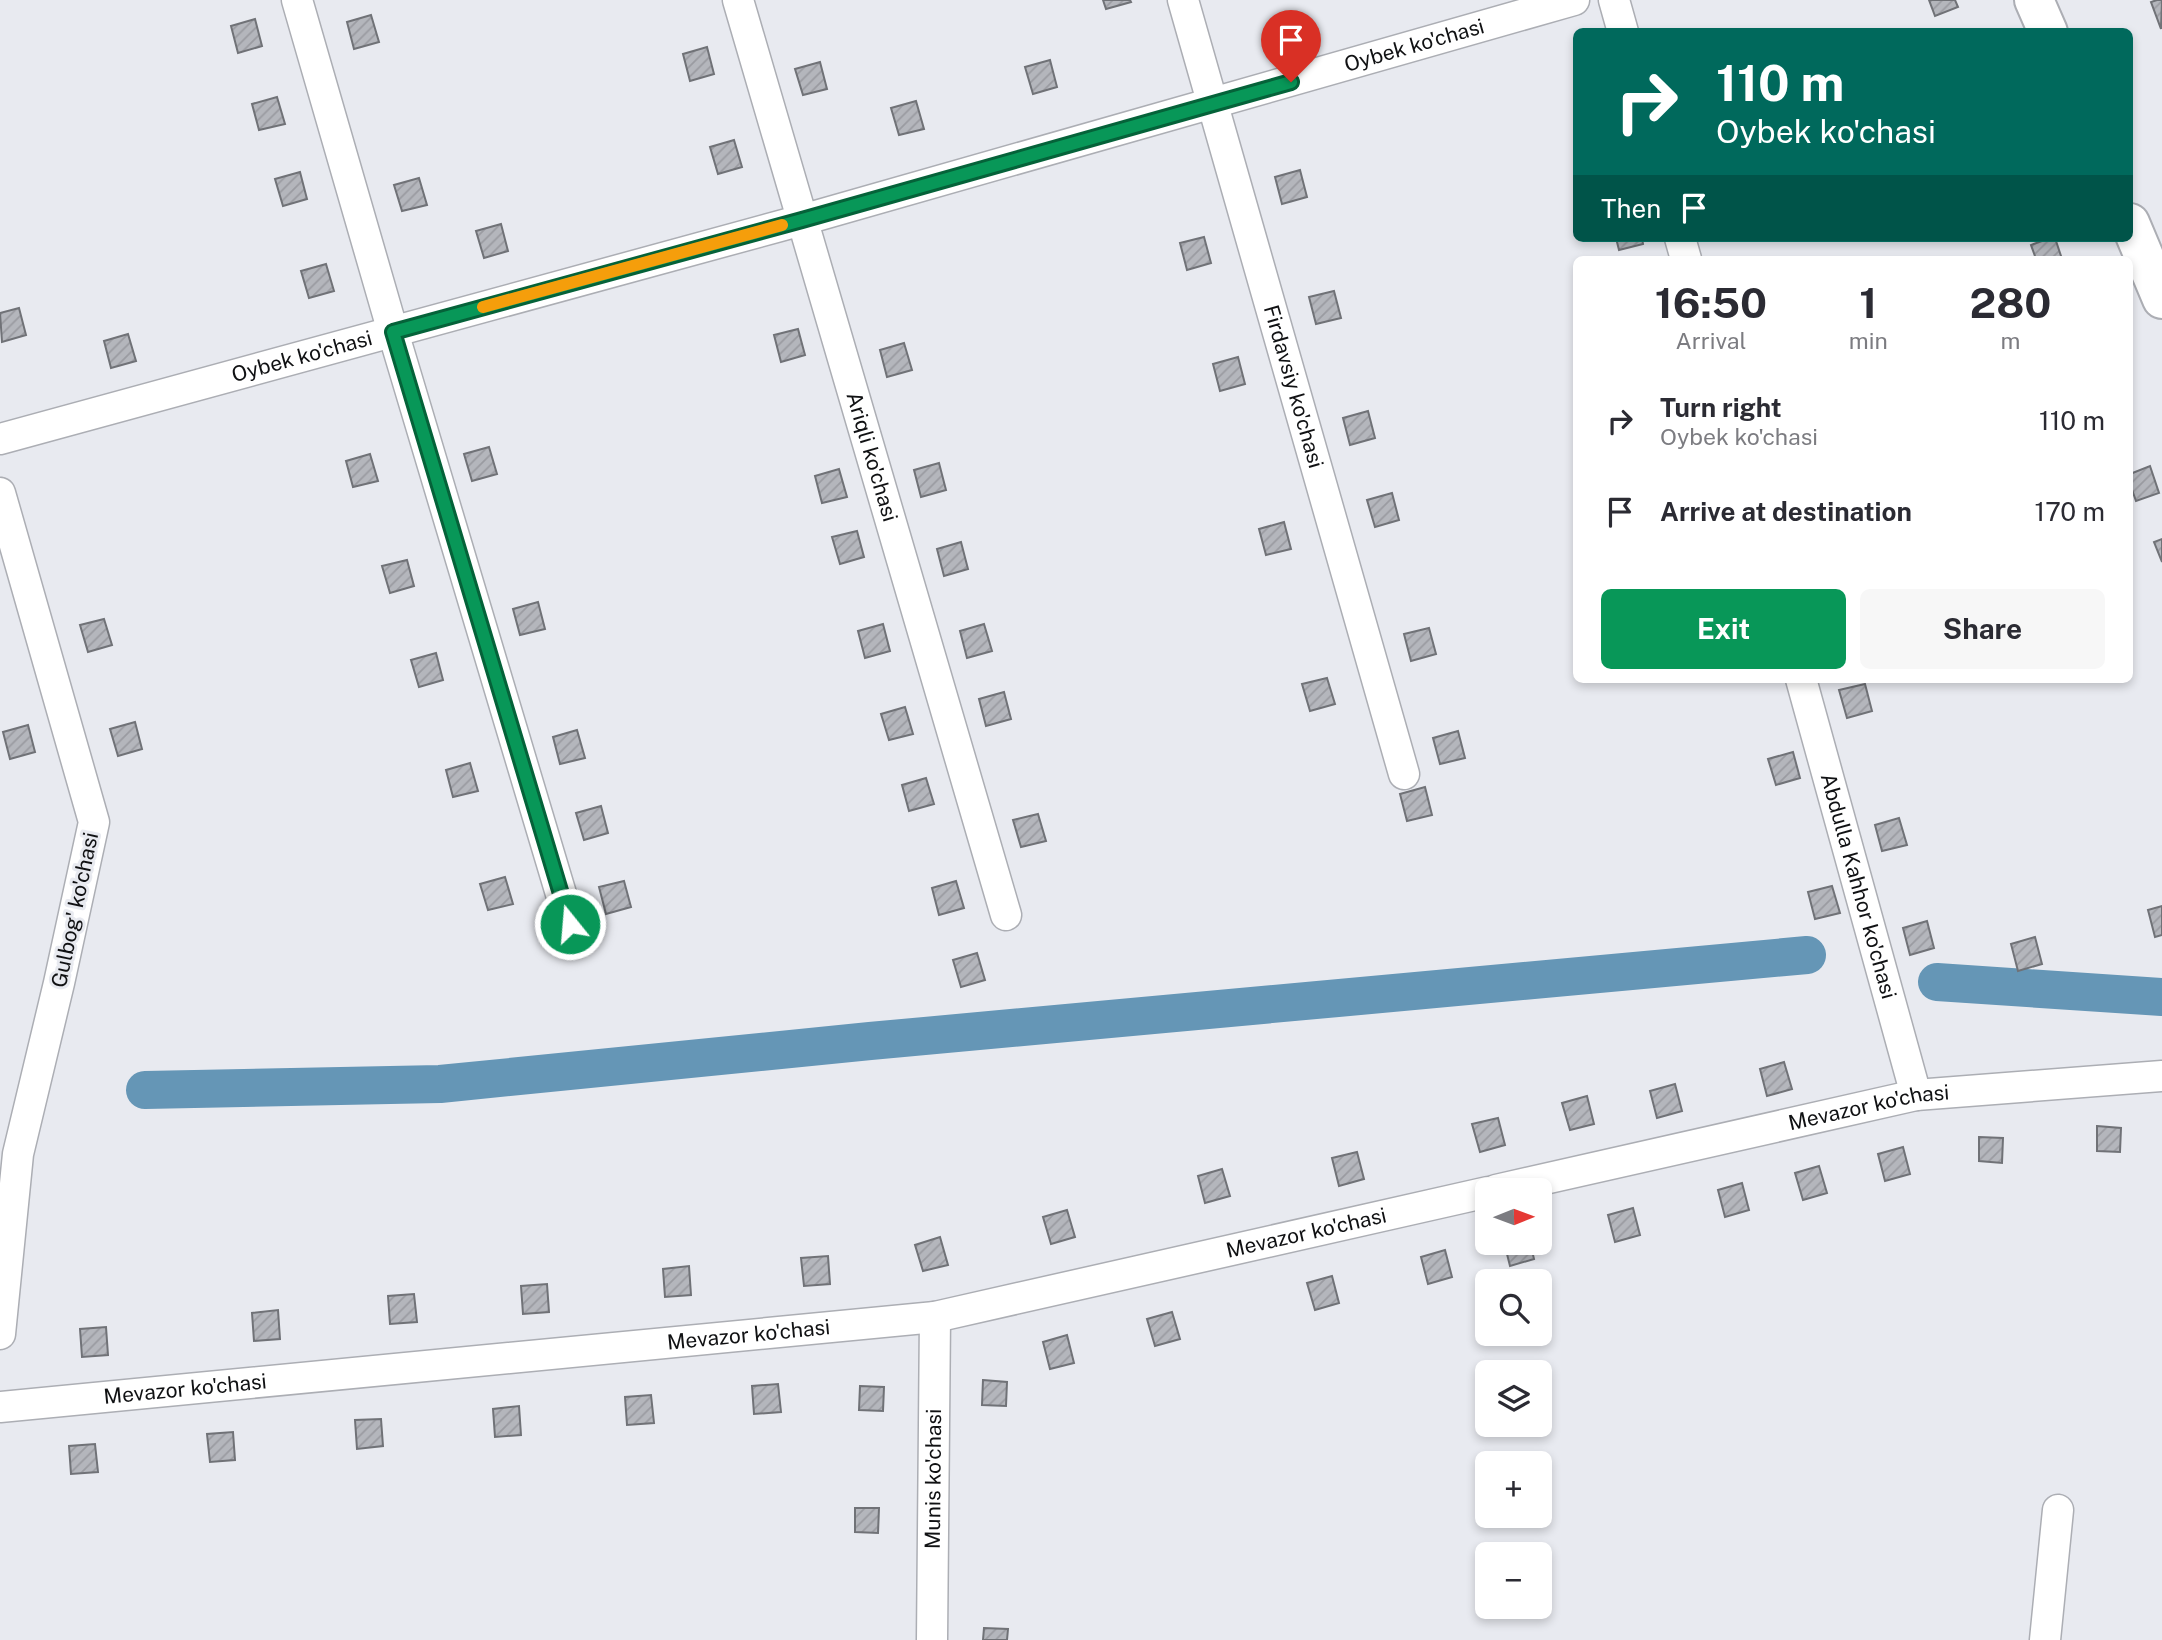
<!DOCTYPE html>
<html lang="en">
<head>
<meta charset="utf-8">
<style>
  body { margin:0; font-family:"Public Sans",sans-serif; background:#f7f7f7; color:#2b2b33; height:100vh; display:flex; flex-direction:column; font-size:26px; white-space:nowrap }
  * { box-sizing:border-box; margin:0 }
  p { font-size:23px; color:#7c7c81 }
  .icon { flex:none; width:38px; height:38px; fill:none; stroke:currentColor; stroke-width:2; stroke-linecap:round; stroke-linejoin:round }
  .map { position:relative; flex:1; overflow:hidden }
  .sheet { position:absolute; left:1573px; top:256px; width:560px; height:427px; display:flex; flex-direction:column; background:#fff; border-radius:10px; box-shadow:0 4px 10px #0003 }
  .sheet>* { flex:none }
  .banner { position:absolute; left:1573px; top:28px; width:560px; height:214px; border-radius:10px; box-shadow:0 4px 10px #0003; background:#00695c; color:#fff; overflow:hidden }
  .needle { width:46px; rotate:89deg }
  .fabs { position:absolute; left:1475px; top:1178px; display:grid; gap:14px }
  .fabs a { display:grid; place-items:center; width:77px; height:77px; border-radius:10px; background:#fff; box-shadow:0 4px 10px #0003; font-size:35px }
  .pin { position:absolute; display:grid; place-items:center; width:60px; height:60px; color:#fff; margin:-72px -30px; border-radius:50% 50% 50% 0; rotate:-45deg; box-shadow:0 0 7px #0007 }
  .pin .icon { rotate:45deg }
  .me { position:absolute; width:77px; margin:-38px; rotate:343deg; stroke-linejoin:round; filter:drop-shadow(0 0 5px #0008) }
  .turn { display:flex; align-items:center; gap:24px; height:147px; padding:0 28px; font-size:32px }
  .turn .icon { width:91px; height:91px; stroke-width:2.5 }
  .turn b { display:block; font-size:49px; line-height:60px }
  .then { display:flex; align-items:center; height:66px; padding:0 28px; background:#0003; gap:14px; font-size:26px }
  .eta { display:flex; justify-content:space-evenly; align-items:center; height:119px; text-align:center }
  .eta b { font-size:42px; font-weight:700; line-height:49px }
  .action { display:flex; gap:14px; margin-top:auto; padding:14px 28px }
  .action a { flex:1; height:80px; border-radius:10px; background:#089758; color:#fff; font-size:28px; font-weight:700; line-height:80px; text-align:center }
  .action a+a { background:#f7f7f7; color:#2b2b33 }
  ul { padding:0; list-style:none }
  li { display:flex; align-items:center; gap:21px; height:91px; padding:0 28px }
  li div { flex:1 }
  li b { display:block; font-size:26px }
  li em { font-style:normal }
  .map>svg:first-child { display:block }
</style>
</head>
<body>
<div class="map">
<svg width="2162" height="1640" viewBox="0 0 2162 1640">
  <defs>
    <pattern id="building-hatch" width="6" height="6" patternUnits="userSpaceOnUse" patternTransform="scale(1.75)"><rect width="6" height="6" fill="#b4b6bc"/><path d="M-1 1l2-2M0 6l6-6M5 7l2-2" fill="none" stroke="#9a9ba1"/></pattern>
  </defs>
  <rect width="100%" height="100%" fill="#e8eaf0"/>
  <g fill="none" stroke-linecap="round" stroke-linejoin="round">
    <g stroke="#6596b6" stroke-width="38">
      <polyline points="1937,982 2162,997"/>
      <polyline points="145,1090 440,1084 870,1041 1807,955"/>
    </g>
  </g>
  <g fill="url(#building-hatch)" stroke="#707277" stroke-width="2">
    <polygon points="1103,0 1130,0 1131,2 1106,9"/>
    <polygon points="1929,0 1955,0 1958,7 1935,16"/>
    <polygon points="2157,0 2162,0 2161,29 2151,2"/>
    <polygon points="371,15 379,42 354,49 347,22"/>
    <polygon points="255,19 262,46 238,53 231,26"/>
    <polygon points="707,47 714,74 690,81 683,54"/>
    <polygon points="1050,60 1057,87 1033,94 1025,67"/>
    <polygon points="820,62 827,89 803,95 795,69"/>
    <polygon points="277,97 285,124 259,130 252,104"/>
    <polygon points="916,101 924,129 899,135 891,108"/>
    <polygon points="734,140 742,167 718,174 710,147"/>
    <polygon points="1300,170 1307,197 1282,204 1275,177"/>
    <polygon points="300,172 307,199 283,206 275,179"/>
    <polygon points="419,178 427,205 402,211 394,185"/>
    <polygon points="501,224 508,251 484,258 476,231"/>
    <polygon points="1204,237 1211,263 1187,270 1180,243"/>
    <polygon points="1616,238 1642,238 1643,244 1619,250"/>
    <polygon points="2050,238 2055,238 2062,259 2036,259 2031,245"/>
    <polygon points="326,264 334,291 309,298 301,271"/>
    <polygon points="1334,291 1341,318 1316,324 1309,297"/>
    <polygon points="19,308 26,335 2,342 0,313"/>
    <polygon points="798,329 805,355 781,362 774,335"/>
    <polygon points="128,334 136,361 111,368 104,341"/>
    <polygon points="904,343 912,370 887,377 880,350"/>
    <polygon points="1238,357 1245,384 1220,391 1213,364"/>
    <polygon points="1368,411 1375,438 1350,445 1343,418"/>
    <polygon points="489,447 497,474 472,481 464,454"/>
    <polygon points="370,454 378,481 353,487 346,461"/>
    <polygon points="939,463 946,490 921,497 914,470"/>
    <polygon points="2150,466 2159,493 2136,501 2130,484 2130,474"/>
    <polygon points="839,469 847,497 822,503 815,476"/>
    <polygon points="1392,493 1399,520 1375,527 1367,500"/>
    <polygon points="1284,522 1291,549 1266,555 1259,529"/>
    <polygon points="857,531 864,557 840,564 832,537"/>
    <polygon points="2162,539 2162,562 2154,542"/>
    <polygon points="961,542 968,569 944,576 937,549"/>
    <polygon points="407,560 414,586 390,593 382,566"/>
    <polygon points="538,602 545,629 520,635 513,609"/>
    <polygon points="104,619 112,645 88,652 80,625"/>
    <polygon points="883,624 890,651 865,658 858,631"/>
    <polygon points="984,624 992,651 967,658 960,631"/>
    <polygon points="1429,628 1436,654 1411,661 1404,634"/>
    <polygon points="436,653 443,680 419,687 411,660"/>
    <polygon points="1327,678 1335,704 1310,711 1302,684"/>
    <polygon points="1865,684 1872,711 1847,718 1839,690"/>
    <polygon points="1004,692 1011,719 986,726 979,699"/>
    <polygon points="905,707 913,734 889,740 881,714"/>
    <polygon points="135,722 142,749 118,756 110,729"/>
    <polygon points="28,725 35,752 10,759 3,732"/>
    <polygon points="577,730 585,758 560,764 553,737"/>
    <polygon points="1458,731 1465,758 1440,764 1433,738"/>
    <polygon points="1793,752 1800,778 1776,785 1768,759"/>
    <polygon points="470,763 478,791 453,797 446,770"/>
    <polygon points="926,778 934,804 909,811 902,785"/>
    <polygon points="1425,787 1432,815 1407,821 1400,794"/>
    <polygon points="601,806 608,833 584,840 576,813"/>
    <polygon points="1038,814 1046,841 1021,847 1013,820"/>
    <polygon points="1899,818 1907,845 1882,851 1875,825"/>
    <polygon points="505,877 513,904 488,910 480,884"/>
    <polygon points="624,881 631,907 606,914 599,887"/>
    <polygon points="956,881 964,908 939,915 932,888"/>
    <polygon points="1832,886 1840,913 1815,919 1808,892"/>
    <polygon points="2162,906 2162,935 2155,937 2148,910"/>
    <polygon points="1927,921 1934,948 1910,955 1903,928"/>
    <polygon points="2035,937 2042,964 2018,971 2011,944"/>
    <polygon points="977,953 985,980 961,987 953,960"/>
    <polygon points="1784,1062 1792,1089 1767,1096 1760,1069"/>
    <polygon points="1675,1084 1682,1111 1657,1118 1650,1091"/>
    <polygon points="1587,1096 1594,1124 1570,1130 1562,1103"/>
    <polygon points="1498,1118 1505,1145 1480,1152 1472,1124"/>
    <polygon points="2097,1126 2121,1128 2120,1152 2097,1151"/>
    <polygon points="1979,1137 2003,1138 2002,1163 1979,1161"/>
    <polygon points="1903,1147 1910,1174 1885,1181 1878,1154"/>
    <polygon points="1357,1152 1364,1179 1339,1186 1332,1158"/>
    <polygon points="1819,1166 1827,1193 1803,1200 1795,1173"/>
    <polygon points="1222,1169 1230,1196 1205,1203 1198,1176"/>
    <polygon points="1742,1183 1749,1210 1725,1217 1718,1190"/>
    <polygon points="1633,1208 1640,1235 1615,1242 1608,1215"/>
    <polygon points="1067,1210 1075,1237 1051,1244 1043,1217"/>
    <polygon points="940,1237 948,1265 923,1271 915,1245"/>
    <polygon points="1504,1242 1530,1242 1534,1259 1510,1266"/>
    <polygon points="1445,1250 1452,1277 1428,1284 1421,1257"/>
    <polygon points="828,1256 830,1284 804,1286 801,1258"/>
    <polygon points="689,1266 691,1295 665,1297 663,1269"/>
    <polygon points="1332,1276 1339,1303 1315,1310 1307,1283"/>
    <polygon points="547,1284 549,1312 523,1314 521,1286"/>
    <polygon points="414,1294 417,1322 390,1324 388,1296"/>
    <polygon points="278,1310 280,1339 254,1341 252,1313"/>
    <polygon points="1172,1312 1180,1339 1155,1346 1147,1319"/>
    <polygon points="106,1327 108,1355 82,1357 80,1329"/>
    <polygon points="1067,1335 1074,1363 1050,1369 1043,1342"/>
    <polygon points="983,1380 1007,1382 1006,1406 982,1405"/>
    <polygon points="778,1384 781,1412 754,1414 752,1386"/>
    <polygon points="860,1386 884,1387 883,1411 859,1410"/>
    <polygon points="651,1395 654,1423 627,1425 625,1397"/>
    <polygon points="519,1406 521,1435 495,1437 493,1409"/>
    <polygon points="381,1419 383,1446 357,1449 355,1420"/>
    <polygon points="233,1432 235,1460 210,1462 207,1434"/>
    <polygon points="95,1444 98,1472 71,1474 69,1446"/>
    <polygon points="855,1508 879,1508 878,1533 855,1532"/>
    <polygon points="984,1628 1008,1629 1007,1640 983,1640"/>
  </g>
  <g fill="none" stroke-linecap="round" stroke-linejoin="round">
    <defs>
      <g id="minor">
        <polyline points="297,0 393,332 570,924"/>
        <path id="s1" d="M 738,0 L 1006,915"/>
        <path id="s2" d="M 1183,0 L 1404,774"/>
        <polyline points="1614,0 1623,32"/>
        <polyline points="1680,238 1686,259"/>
        <path id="s3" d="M 0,439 L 802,220 L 1574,0"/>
        <polyline points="0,493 94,822 59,983 18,1154 0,1334"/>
        <path id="s4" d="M 1801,679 L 1916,1095"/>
        <path id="s5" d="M 1496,1190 L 1916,1095 L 2162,1076"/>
        <path id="s6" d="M 0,1407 L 935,1317 L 1488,1192"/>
        <path id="s7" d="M 932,1640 L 935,1317"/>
        <polyline points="2045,1640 2058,1510"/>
      </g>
      <g id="secondary">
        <polyline points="2034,0 2048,32"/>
        <polyline points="2130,223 2162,299"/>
      </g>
    </defs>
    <use href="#minor" stroke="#acaeb4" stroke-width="33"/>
    <use href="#secondary" stroke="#acaeb4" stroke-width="42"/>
    <use href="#minor" stroke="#fff" stroke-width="30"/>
    <use href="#secondary" stroke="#fff" stroke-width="38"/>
  </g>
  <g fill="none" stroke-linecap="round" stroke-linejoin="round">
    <defs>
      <polyline id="route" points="570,924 393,332 802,220 1291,82"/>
    </defs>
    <use href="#route" stroke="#056239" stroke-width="18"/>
    <use href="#route" stroke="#089758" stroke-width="12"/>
    <polyline stroke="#f59e0b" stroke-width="12" points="483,307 782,225"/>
  </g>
  <g text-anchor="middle" stroke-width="6" stroke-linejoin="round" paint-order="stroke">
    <g font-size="21" fill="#101113" stroke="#e8eaf0">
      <text dy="7" stroke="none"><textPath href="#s3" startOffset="1468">Oybek ko'chasi</textPath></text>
      <text dy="7" stroke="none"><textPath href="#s3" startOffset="313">Oybek ko'chasi</textPath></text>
      <text dy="7" stroke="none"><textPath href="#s2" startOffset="402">Firdavsiy ko'chasi</textPath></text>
      <text dy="7" stroke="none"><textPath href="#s1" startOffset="476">Ariqli ko'chasi</textPath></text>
      <text dy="7" stroke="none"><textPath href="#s4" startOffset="215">Abdulla Kahhor ko'chasi</textPath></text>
      <text transform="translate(75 910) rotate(-78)" y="7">Gulbog' ko'chasi</text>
      <text dy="7" stroke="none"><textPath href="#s5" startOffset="382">Mevazor ko'chasi</textPath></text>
      <text dy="7" stroke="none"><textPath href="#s6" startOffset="1320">Mevazor ko'chasi</textPath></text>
      <text dy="7" stroke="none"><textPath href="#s6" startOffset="752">Mevazor ko'chasi</textPath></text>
      <text dy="7" stroke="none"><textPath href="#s6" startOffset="186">Mevazor ko'chasi</textPath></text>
      <text dy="7" stroke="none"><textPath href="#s7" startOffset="161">Munis ko'chasi</textPath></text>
    </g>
  </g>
</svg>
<div class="fabs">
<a><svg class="needle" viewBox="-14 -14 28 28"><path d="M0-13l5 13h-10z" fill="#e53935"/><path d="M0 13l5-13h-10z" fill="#7c7c81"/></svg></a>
<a><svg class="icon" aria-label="search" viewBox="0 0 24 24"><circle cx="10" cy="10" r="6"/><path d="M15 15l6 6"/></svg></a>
<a><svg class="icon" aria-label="layers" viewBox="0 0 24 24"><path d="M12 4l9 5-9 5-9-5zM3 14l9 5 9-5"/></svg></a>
<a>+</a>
<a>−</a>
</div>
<div class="pin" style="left:1291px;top:82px;background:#d93025"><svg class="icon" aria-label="arrive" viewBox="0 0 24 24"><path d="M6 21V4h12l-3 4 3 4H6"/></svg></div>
<svg class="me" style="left:570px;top:924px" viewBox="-20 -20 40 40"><circle r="17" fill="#089758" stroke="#fff" stroke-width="3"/><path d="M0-11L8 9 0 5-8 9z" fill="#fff"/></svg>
<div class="banner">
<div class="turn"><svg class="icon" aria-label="right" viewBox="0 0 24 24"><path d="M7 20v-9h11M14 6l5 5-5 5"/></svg><div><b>110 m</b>Oybek ko'chasi</div></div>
<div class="then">Then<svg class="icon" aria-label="arrive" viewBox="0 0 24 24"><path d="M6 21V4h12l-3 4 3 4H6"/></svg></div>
</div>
<section class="sheet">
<div class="eta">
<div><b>16:50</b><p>Arrival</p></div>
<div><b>1</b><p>min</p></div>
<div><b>280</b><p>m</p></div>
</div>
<ul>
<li><svg class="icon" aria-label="right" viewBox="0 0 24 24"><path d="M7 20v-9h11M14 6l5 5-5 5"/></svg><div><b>Turn right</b><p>Oybek ko'chasi</p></div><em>110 m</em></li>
<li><svg class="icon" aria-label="arrive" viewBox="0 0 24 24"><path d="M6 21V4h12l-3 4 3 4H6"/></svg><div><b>Arrive at destination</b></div><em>170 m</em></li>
</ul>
<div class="action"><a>Exit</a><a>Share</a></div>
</section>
</div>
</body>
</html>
